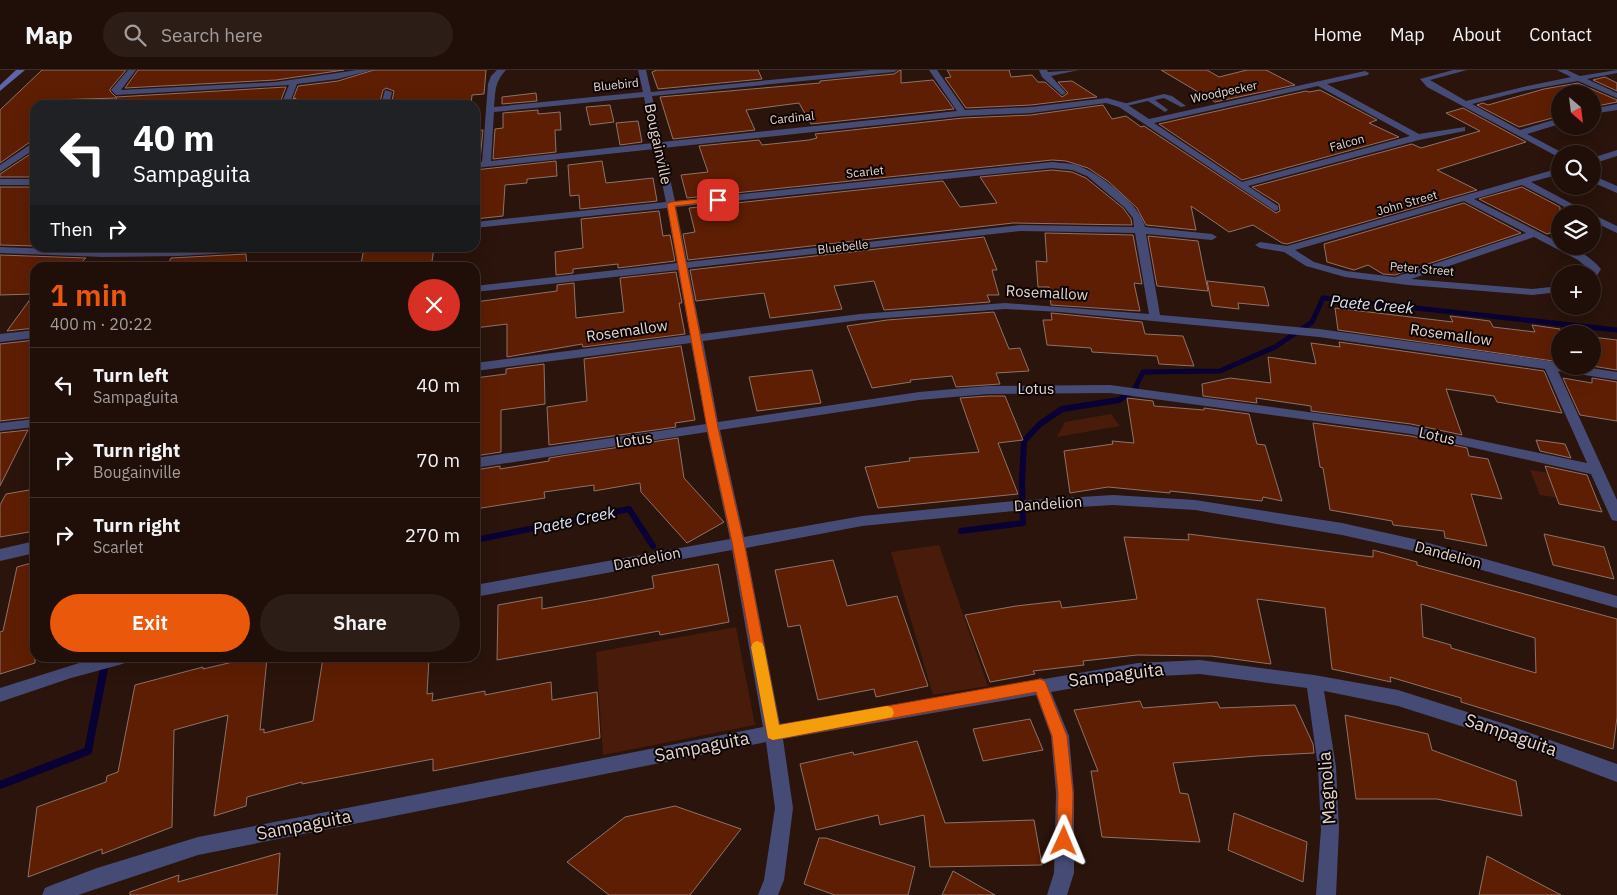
<!DOCTYPE html>
<html lang="en">
<head>
<meta charset="utf-8">
<style>
  body { margin:0; font-family:"IBM Plex Sans",sans-serif; background:#2d1d17; color:#f1f3f6; height:100vh; display:flex; flex-direction:column; font-size:19px; white-space:nowrap }
  * { box-sizing:border-box; margin:0 }
  p { font-size:16px; color:#a29c9c }
  .icon { flex:none; width:28px; height:28px; fill:none; stroke:currentColor; stroke-width:2; stroke-linecap:round; stroke-linejoin:round }
  .map { position:relative; flex:1; overflow:hidden }
  .panel { position:absolute; left:30px; top:192px; width:450px; height:400px; display:flex; flex-direction:column; background:#200f09; border-radius:15px; box-shadow:0 5px 20px #0002,0 0 0 1px #3d2f2a }
  .panel>* { flex:none }
  .hud { position:absolute; left:30px; top:30px; width:450px; height:152px; border-radius:15px; box-shadow:0 5px 20px #0002,0 0 0 1px #3d2f2a; background:#202124; color:#fff; overflow:hidden }
  .needle { width:32px; rotate:152deg }
  .controls { position:absolute; left:1551px; top:15px; display:grid; gap:10px }
  .controls a { display:grid; place-items:center; width:50px; height:50px; border-radius:50%; background:#200f09; box-shadow:0 5px 20px #0002,0 0 0 1px #3d2f2a; font-size:25px }
  .pin { position:absolute; display:grid; place-items:center; width:42px; height:42px; color:#fff; margin:-21px; border-radius:10px; box-shadow:0 2px 8px #0006 }
  .me { position:absolute; width:55px; margin:-28px; rotate:1deg; stroke-linejoin:round; filter:drop-shadow(0 0 4px #0008) }
  .turn { display:flex; align-items:center; gap:18px; height:105px; padding:0 20px; font-size:22px }
  .turn .icon { width:65px; height:65px; stroke-width:2.5 }
  .turn b { display:block; font-size:35px; line-height:42px }
  .then { display:flex; align-items:center; height:48px; padding:0 20px; background:#0003; gap:10px; font-size:19px }
  .round { display:grid; place-items:center; flex:none; width:52px; height:52px; border-radius:26px; background:#2d1d17 }
  .summary { display:flex; align-items:center; justify-content:space-between; height:85px; padding:0 20px }
  h1 { font-size:30px; font-weight:600; line-height:38px; color:#ea580c }
  .primary-button { display:flex; gap:10px; margin-top:auto; padding:10px 20px }
  .primary-button a { flex:1; height:58px; border-radius:30px; background:#ea580c; color:#fff; font-size:20px; font-weight:600; line-height:58px; text-align:center }
  .primary-button a+a { background:#2d1d17; color:#f1f3f6 }
  ul { padding:0; list-style:none }
  li { display:flex; align-items:center; gap:15px; height:75px; padding:0 20px; border-top:1px solid #3d2f2a }
  li div { flex:1 }
  li b { display:block; font-size:19px }
  li em { font-style:normal }
  header { display:flex; align-items:center; gap:30px; box-sizing:border-box; height:70px; padding:0 25px; background:#200f09; border-bottom:1px solid #3d2f2a }
  header strong { font-size:24px }
  nav { display:flex; gap:28px; margin-inline-start:auto; font-size:18px }
  .search { width:350px; height:45px; background:#2d1d17; display:flex; align-items:center; gap:12px; box-sizing:border-box; padding:0 18px; border-radius:28px; color:#a29c9c; font-size:19px }
  .map>svg:first-child { display:block }
</style>
</head>
<body>
<header>
<strong>Map</strong>
<div class="search"><svg class="icon" aria-label="search" viewBox="0 0 24 24"><circle cx="10" cy="10" r="6"/><path d="M15 15l6 6"/></svg>Search here</div>
<nav><a>Home</a><a>Map</a><a>About</a><a>Contact</a></nav>
</header>
<div class="map">
<svg width="1617" height="825" viewBox="0 0 1617 825">
  <rect width="100%" height="100%" fill="#2a140c"/>
  <g fill="#481b0a">
    <polygon points="1111,344 1120,356 1057,367 1065,352"/>
    <polygon points="1530,400 1581,408 1592,433 1540,425"/>
    <polygon points="939,475 988,616 933,625 891,482"/>
    <polygon points="736,557 755,655 603,685 596,582"/>
  </g>
  <g fill="none" stroke-linecap="round" stroke-linejoin="round">
    <polyline stroke="#090035" stroke-width="5" points="1134,320 1143,302 1220,301 1275,277 1312,252 1323,228 1617,260"/>
    <g stroke="#090035" stroke-width="6">
      <polyline points="961,461 1023,453 1022,411 1024,371 1040,354 1062,339 1119,330 1136,319"/>
      <polyline points="475,470 629,439 653,476"/>
    </g>
    <polyline stroke="#090035" stroke-width="8" points="0,715 88,681 106,588"/>
  </g>
  <g fill="#5e1e03" stroke="#8e7268" fill-rule="evenodd">
    <polygon points="42,0 126,0 110,19 110,21 116,27 286,17 281,30 211,35 111,35 117,28 51,30 46,35 35,35 35,72 30,72 0,93 0,40"/>
    <polygon points="138,0 344,0 276,10 125,18"/>
    <polygon points="374,0 486,0 484,24 472,25 471,35 402,35 403,30 392,31 394,21 386,18 383,20 380,32 368,33 368,35 293,35 296,28 293,29 298,16 338,11"/>
    <polygon points="657,0 758,0 762,9 658,19 652,2"/>
    <polygon points="900,0 901,0 901,13 933,10 954,39 811,54 799,33 746,40 755,60 673,69 660,27 820,13 820,11 894,4"/>
    <polygon points="947,0 1009,0 1011,7 1032,5 1038,12 1045,12 1062,27 1068,23 1058,12 1072,11 1097,27 1031,35 966,38 945,8 951,7"/>
    <polygon points="1161,0 1207,0 1219,7 1247,0 1266,0 1295,15 1215,32"/>
    <polygon points="1605,7 1617,13 1617,21 1593,10"/>
    <polygon points="1578,13 1617,30 1617,32 1592,37 1592,24 1560,24 1560,46 1519,57 1477,35 1483,33 1488,35 1544,19"/>
    <polygon points="1320,20 1377,50 1369,53 1399,67 1242,110 1159,54 1306,21 1309,22"/>
    <polygon points="536,23 537,31 502,34 502,27"/>
    <polygon points="610,35 614,52 590,55 586,37"/>
    <polygon points="1103,35 1112,49 1126,46 1141,57 1144,56 1276,143 1280,141 1279,134 1252,117 1412,74 1421,78 1480,61 1446,43 1463,38 1526,72 1437,100 1477,120 1287,174 1282,173 1253,155 1229,162 1191,136 1196,160 1146,155 1137,138 1109,112 1088,98 1066,91 1052,90 687,128 681,105 708,102 699,76 759,70 762,75 809,70 817,68 815,64 963,48 1031,45"/>
    <polygon points="538,40 538,44 560,42 561,60 555,60 556,82 493,89 495,59 503,58 503,43"/>
    <polygon points="638,51 642,72 620,75 616,53"/>
    <polygon points="483,60 480,90 475,90 475,61"/>
    <polygon points="35,81 35,107 0,107 0,104"/>
    <polygon points="556,91 557,106 527,109 527,113 505,115 503,146 475,149 475,100"/>
    <polygon points="602,91 606,113 653,108 657,131 580,139 579,125 570,126 568,95"/>
    <polygon points="1052,100 1072,102 1086,108 1123,138 1131,149 1132,155 1013,153 688,190 683,164 695,162 689,138 943,111 960,137 997,133 980,107"/>
    <polygon points="0,117 35,117 35,176 0,175"/>
    <polygon points="1522,117 1560,137 1560,160 1547,164 1479,129"/>
    <polygon points="1464,133 1521,163 1395,205 1383,204 1368,195 1354,200 1327,192 1324,174"/>
    <polygon points="659,141 663,166 670,165 675,191 618,198 618,194 573,199 573,203 556,205 555,182 583,178 581,149"/>
    <polygon points="1045,163 1133,165 1142,214 1134,213 1140,241 1051,235 1049,217 1038,217 1036,191 1047,192"/>
    <polygon points="1148,166 1198,171 1208,221 1157,216"/>
    <polygon points="984,167 997,200 992,200 999,225 987,225 990,232 884,240 874,211 834,216 842,239 770,248 764,223 696,231 690,200"/>
    <polygon points="381,178 434,178 431,198 360,198 364,179"/>
    <polygon points="246,184 247,198 166,198 171,188"/>
    <polygon points="0,185 86,188 75,198 35,198 35,258 7,261 34,224 0,225"/>
    <polygon points="676,202 682,233 679,233 685,264 583,277 582,274 507,287 507,254 475,258 475,232 557,221 557,215 574,213 576,248 624,242 620,208"/>
    <polygon points="1207,211 1264,217 1269,236 1238,233 1239,239 1212,236"/>
    <polygon points="1335,238 1453,252 1450,246 1490,251 1493,257 1535,262 1532,255 1560,259 1560,292 1338,260"/>
    <polygon points="994,242 1009,279 1020,278 1029,301 996,303 1000,314 956,317 952,306 910,310 911,312 872,318 847,256 887,250"/>
    <polygon points="1051,243 1142,252 1145,264 1183,266 1194,296 1159,294 1157,286 1092,282 1091,278 1047,275 1043,250 1052,250"/>
    <polygon points="1592,267 1617,270 1617,300 1592,296"/>
    <polygon points="35,270 35,347 0,351 0,274"/>
    <polygon points="1339,272 1544,301 1562,343 1497,332 1494,326 1446,319 1462,365 1411,354 1311,341 1311,336 1256,328 1257,333 1203,326 1202,314 1230,308 1271,313 1268,287 1316,294 1311,273 1340,277"/>
    <polygon points="681,276 695,350 675,353 676,357 549,375 547,337 587,331 584,289"/>
    <polygon points="544,294 545,334 501,340 501,382 475,386 475,308 506,304 506,299"/>
    <polygon points="812,300 821,333 757,341 749,307"/>
    <polygon points="1563,308 1592,313 1592,308 1617,312 1617,351 1580,345"/>
    <polygon points="988,326 1005,326 1023,370 998,373 1018,424 878,438 865,397 910,391 909,388 979,382 960,328"/>
    <polygon points="1127,328 1153,331 1154,336 1204,340 1204,338 1249,344 1257,374 1265,375 1282,431 1263,427 1262,431 1170,421 1170,423 1108,417 1070,423 1064,381 1113,374 1112,371 1134,373"/>
    <polygon points="1313,353 1411,366 1467,378 1469,386 1488,389 1502,429 1471,424 1487,476 1445,468 1444,461 1393,455 1392,451 1330,440 1323,398 1320,397"/>
    <polygon points="28,360 0,416 0,363"/>
    <polygon points="678,368 684,408 724,452 687,473 641,422 640,413 594,421 594,415 544,422 545,428 475,439 475,400 500,396 500,399 549,391 549,388"/>
    <polygon points="1536,370 1565,374 1571,388 1540,381"/>
    <polygon points="1545,396 1587,405 1602,442 1559,434"/>
    <polygon points="35,419 35,461 0,467 0,435 6,424"/>
    <path d="M 1188,464 L 1373,487 L 1373,480 L 1417,492 L 1417,495 L 1617,549 L 1617,647 L 1613,679 L 1461,632 L 1461,628 L 1390,607 L 1391,612 L 1332,599 L 1325,538 L 1257,529 L 1271,594 L 1211,586 L 1137,585 L 1083,591 L 1084,595 L 1033,601 L 1035,604 L 990,612 L 965,545 L 1016,536 L 1060,531 L 1062,538 L 1137,529 L 1124,467 L 1189,470 ZM 1421,534 L 1535,568 L 1536,603 L 1451,578 L 1451,575 L 1423,567 Z"/>
    <polygon points="1544,464 1604,477 1614,509 1553,495"/>
    <polygon points="833,490 847,536 897,526 928,616 876,627 874,619 818,630 800,555 788,557 775,500"/>
    <polygon points="35,492 35,593 0,604 0,562 3,561 17,497"/>
    <polygon points="718,494 729,552 660,565 659,561 497,590 498,535 542,527 542,539 604,528 654,518 652,506"/>
    <polygon points="250,588 267,588 260,660 264,659 264,663 313,651 323,588 429,588 427,624 433,623 432,631 485,621 485,625 551,612 552,630 597,622 600,668 433,701 433,689 302,714 302,712 247,727 246,736 214,746 228,645 174,660 172,757 102,784 102,779 28,807 37,737 106,712 107,706 118,702 135,615 203,597 203,599"/>
    <polygon points="1140,631 1143,638 1217,632 1220,638 1295,635 1313,674 1314,683 1257,686 1173,693 1180,723 1188,724 1200,772 1102,767 1091,701 1098,701 1074,640"/>
    <polygon points="1345,645 1428,664 1432,680 1516,711 1522,746 1437,729 1356,729"/>
    <polygon points="1030,649 1043,680 983,691 973,659"/>
    <polygon points="917,671 945,753 1034,750 1042,795 930,797 924,745 880,755 878,745 816,760 800,694 853,682 854,685"/>
    <polygon points="675,736 741,759 690,825 609,825 567,792 625,747"/>
    <polygon points="1234,743 1307,772 1303,812 1228,780"/>
    <polygon points="819,768 826,768 915,797 908,825 835,825 804,814"/>
    <polygon points="280,783 277,825 130,825 130,822 179,805 178,812"/>
    <polygon points="1487,786 1561,825 1479,825"/>
    <polygon points="953,801 995,825 942,825"/>
  </g>
  <g fill="none" stroke-linecap="round" stroke-linejoin="round">
    <polygon fill="#464b76" fill-rule="evenodd" points="1164,24 1172,26 1186,36 1181,37 1164,28 1155,30 1167,39 1168,40 1165,42 1148,31 1122,37 1119,35"/>
    <g fill="#464b76" fill-rule="evenodd">
      <polygon points="128,0 136,0 121,20 276,12 357,0 372,0 338,9 297,14 289,35 281,35 289,15 116,25 111,20"/>
      <path d="M 497,0 L 506,0 C 494,13 496,20 494,37 L 643,22 L 638,0 L 646,0 L 651,22 L 870,0 L 898,0 L 894,2 L 652,26 L 662,72 L 957,41 L 929,0 L 937,0 L 965,40 L 1031,37 L 1107,28 L 1125,33 L 1149,49 L 1365,1 L 1369,3 L 1368,5 L 1327,14 L 1419,64 L 1465,57 L 1465,61 L 1419,70 L 1248,116 L 1278,136 L 1278,140 L 1275,141 L 1119,37 L 1106,33 L 1031,43 L 963,46 L 663,78 L 675,131 L 1052,92 C 1061,93 1071,93 1079,96 C 1100,104 1141,135 1145,157 L 1212,164 L 1217,167 L 1212,170 L 1146,164 L 1160,245 L 1319,259 L 1549,291 L 1560,294 L 1560,296 L 1577,296 L 1617,302 L 1617,310 L 1558,301 L 1617,430 L 1617,451 L 1612,450 L 1610,446 L 1591,404 L 1411,364 L 1110,323 L 988,324 L 919,330 L 720,360 L 744,467 L 862,446 L 1014,431 L 1113,425 L 1195,430 L 1342,453 L 1418,470 L 1617,526 L 1617,538 L 1418,482 L 1342,465 L 1195,440 L 1113,435 L 1014,441 L 862,456 L 746,478 L 780,654 L 1034,611 L 1040,608 L 1044,609 L 1138,593 L 1200,590 L 1314,605 L 1398,620 L 1508,655 L 1617,694 L 1617,712 L 1508,671 L 1398,636 L 1324,621 L 1336,697 L 1339,759 L 1336,825 L 1316,825 L 1321,759 L 1318,697 L 1307,618 L 1200,604 L 1138,607 L 1051,622 L 1069,666 L 1074,723 L 1074,803 L 1067,825 L 1047,825 L 1054,803 L 1056,723 L 1051,666 L 1036,625 L 783,669 L 793,738 L 784,810 L 778,825 L 758,825 L 764,810 L 775,738 L 766,672 L 198,785 L 78,825 L 42,825 L 45,818 L 52,815 L 97,798 L 198,767 L 763,657 L 732,480 L 475,527 L 475,515 L 730,469 L 707,362 L 475,398 L 475,388 L 706,354 L 691,273 L 475,301 L 475,293 L 690,265 L 678,200 L 475,222 L 475,216 L 677,193 L 667,138 L 475,158 L 475,152 L 666,132 L 655,79 L 475,98 L 475,92 L 482,92 L 488,14 L 491,6 ZM 1318,16 L 1410,66 L 1242,112 L 1154,53 ZM 644,27 L 653,73 L 491,91 L 494,42 ZM 1052,98 L 1072,100 L 1087,106 L 1124,137 L 1133,148 L 1134,157 L 1021,155 L 687,192 L 676,137 ZM 1021,161 L 1135,163 L 1149,244 L 1005,233 L 860,244 L 701,264 L 688,198 ZM 1005,239 L 1060,242 L 1319,267 L 1545,299 L 1587,393 L 1411,356 L 1110,315 L 988,316 L 919,322 L 718,352 L 703,271 L 860,250 Z"/>
      <polygon points="1039,0 1047,0 1048,2 1079,0 1051,6 1066,23 1062,25 1042,7"/>
      <polygon points="1453,0 1467,0 1430,10 1466,31 1523,17 1571,7 1557,0 1567,0 1580,6 1617,0 1617,3 1587,9 1617,23 1617,28 1578,11 1523,21 1472,34 1520,60 1560,48 1560,54 1527,64 1563,83 1560,84 1560,88 1427,17 1420,9"/>
      <polygon points="385,20 392,22 389,35 381,35"/>
      <polygon points="1617,34 1617,40 1592,44 1592,39"/>
      <polygon points="31,74 35,74 35,79 0,102 0,95"/>
      <polygon points="1617,80 1617,86 1592,94 1592,88"/>
      <path d="M 1560,98 L 1560,104 L 1531,112 L 1591,144 L 1578,144 L 1522,115 L 1474,129 L 1560,173 L 1560,176 C 1575,176 1592,188 1601,199 L 1596,207 L 1592,208 L 1592,204 L 1587,204 L 1590,200 L 1578,190 L 1534,167 L 1411,209 L 1532,219 L 1560,216 L 1560,222 L 1532,225 L 1408,215 L 1345,207 L 1306,196 L 1284,182 L 1260,178 L 1255,175 L 1260,172 L 1287,176 ZM 1464,131 L 1526,163 L 1395,207 L 1346,201 L 1314,192 L 1295,180 Z"/>
      <polygon points="1592,105 1617,116 1617,123 1592,112"/>
      <rect x="0" y="109" width="35" height="6"/>
      <polygon points="1592,144 1617,156 1617,163 1592,151"/>
      <polygon points="0,177 103,181 267,178 262,181 179,186 103,187 0,183"/>
      <polygon points="35,260 35,268 0,272 0,264"/>
      <polygon points="35,349 35,357 0,361 0,353"/>
      <polygon points="35,471 35,483 0,491 0,479"/>
      <polygon points="95,588 127,588 125,593 119,595 71,608 0,632 0,618"/>
    </g>
    <polygon fill="#5e65aa" fill-rule="evenodd" points="16,0 25,0 0,21 0,15"/>
  </g>
  <polygon fill="#ea580c" stroke="#983908" points="718,127 721,128 721,131 675,136 718,358 744,472 779,655 1040,609 1045,611 1067,666 1073,723 1072,771 1070,777 1064,779 1059,777 1057,771 1058,723 1052,666 1036,622 773,670 768,668 732,472 707,358 667,134 671,132"/>
  <polygon fill="#f59e0b" points="757,571 762,573 764,577 779,655 887,636 892,638 894,643 892,647 773,670 768,668 751,577 753,573"/>
  <g text-anchor="middle" stroke-width="4" stroke-linejoin="round" paint-order="stroke">
    <g font-size="12" fill="#e4d4ce" stroke="#0c0402">
      <text transform="translate(616 15) rotate(-6)" y="4">Bluebird</text>
      <text transform="translate(1224 22) rotate(-12)" y="4">Woodpecker</text>
      <text transform="translate(792 48) rotate(-6)" y="4">Cardinal</text>
      <text transform="translate(1347 73) rotate(-15)" y="4">Falcon</text>
      <text transform="translate(865 102) rotate(-6)" y="4">Scarlet</text>
      <text transform="translate(1407 133) rotate(-16)" y="4">John Street</text>
      <text transform="translate(843 177) rotate(-6)" y="4">Bluebelle</text>
      <text transform="translate(1422 199) rotate(5)" y="4">Peter Street</text>
    </g>
    <g font-size="15" fill="#e4d4ce" stroke="#0c0402">
      <text transform="translate(658 74) rotate(78)" y="5">Bougainville</text>
      <text transform="translate(1047 223) rotate(3)" y="5">Rosemallow</text>
      <text transform="translate(627 261) rotate(-8)" y="5">Rosemallow</text>
      <text transform="translate(1451 265) rotate(8)" y="5">Rosemallow</text>
      <text x="1036" y="324">Lotus</text>
      <text transform="translate(1437 366) rotate(12)" y="5">Lotus</text>
      <text transform="translate(634 370) rotate(-8)" y="5">Lotus</text>
      <text transform="translate(1048 434) rotate(-4)" y="5">Dandelion</text>
      <text transform="translate(1448 485) rotate(15)" y="5">Dandelion</text>
      <text transform="translate(647 489) rotate(-11)" y="5">Dandelion</text>
    </g>
    <g font-size="16" font-style="italic" fill="#dee2f5" stroke="#0c0402">
      <text transform="translate(1372 234) rotate(5)" y="6">Paete Creek</text>
      <text transform="translate(574 450) rotate(-12)" y="6">Paete Creek</text>
    </g>
    <g font-size="18" fill="#e4d4ce" stroke="#0c0402">
      <text transform="translate(1116 605) rotate(-7)" y="6">Sampaguita</text>
      <text transform="translate(1511 665) rotate(19)" y="6">Sampaguita</text>
      <text transform="translate(702 677) rotate(-11)" y="6">Sampaguita</text>
      <text transform="translate(1327 718) rotate(-94)" y="6">Magnolia</text>
      <text transform="translate(304 755) rotate(-11)" y="6">Sampaguita</text>
    </g>
  </g>
</svg>
<div class="controls">
<a><svg class="needle" viewBox="-14 -14 28 28"><path d="M0-13l5 13h-10z" fill="#e53935"/><path d="M0 13l5-13h-10z" fill="#a29c9c"/></svg></a>
<a><svg class="icon" aria-label="search" viewBox="0 0 24 24"><circle cx="10" cy="10" r="6"/><path d="M15 15l6 6"/></svg></a>
<a><svg class="icon" aria-label="layers" viewBox="0 0 24 24"><path d="M12 4l9 5-9 5-9-5zM3 14l9 5 9-5"/></svg></a>
<a>+</a>
<a>−</a>
</div>
<div class="pin" style="left:718px;top:130px;background:#d93025"><svg class="icon" aria-label="arrive" viewBox="0 0 24 24"><path d="M6 21V4h12l-3 4 3 4H6"/></svg></div>
<svg class="me" style="left:1064px;top:771px" viewBox="-20 -20 40 40"><path d="M0-17L14 15 0 8-14 15z" fill="#ea580c" stroke="#fff" stroke-width="4"/></svg>
<div class="hud">
<div class="turn"><svg class="icon" aria-label="left" viewBox="0 0 24 24"><path d="M17 20v-9H6M10 6l-5 5 5 5"/></svg><div><b>40 m</b>Sampaguita</div></div>
<div class="then">Then<svg class="icon" aria-label="right" viewBox="0 0 24 24"><path d="M7 20v-9h11M14 6l5 5-5 5"/></svg></div>
</div>
<section class="panel">
<div class="summary"><div><h1>1 min</h1><p>400 m · 20:22</p></div><a class="round" style="background:#d93025;color:#fff"><svg class="icon" aria-label="close" viewBox="0 0 24 24"><path d="M6 6l12 12M18 6L6 18"/></svg></a></div>
<ul>
<li><svg class="icon" aria-label="left" viewBox="0 0 24 24"><path d="M17 20v-9H6M10 6l-5 5 5 5"/></svg><div><b>Turn left</b><p>Sampaguita</p></div><em>40 m</em></li>
<li><svg class="icon" aria-label="right" viewBox="0 0 24 24"><path d="M7 20v-9h11M14 6l5 5-5 5"/></svg><div><b>Turn right</b><p>Bougainville</p></div><em>70 m</em></li>
<li><svg class="icon" aria-label="right" viewBox="0 0 24 24"><path d="M7 20v-9h11M14 6l5 5-5 5"/></svg><div><b>Turn right</b><p>Scarlet</p></div><em>270 m</em></li>
</ul>
<div class="primary-button"><a>Exit</a><a>Share</a></div>
</section>
</div>
</body>
</html>
